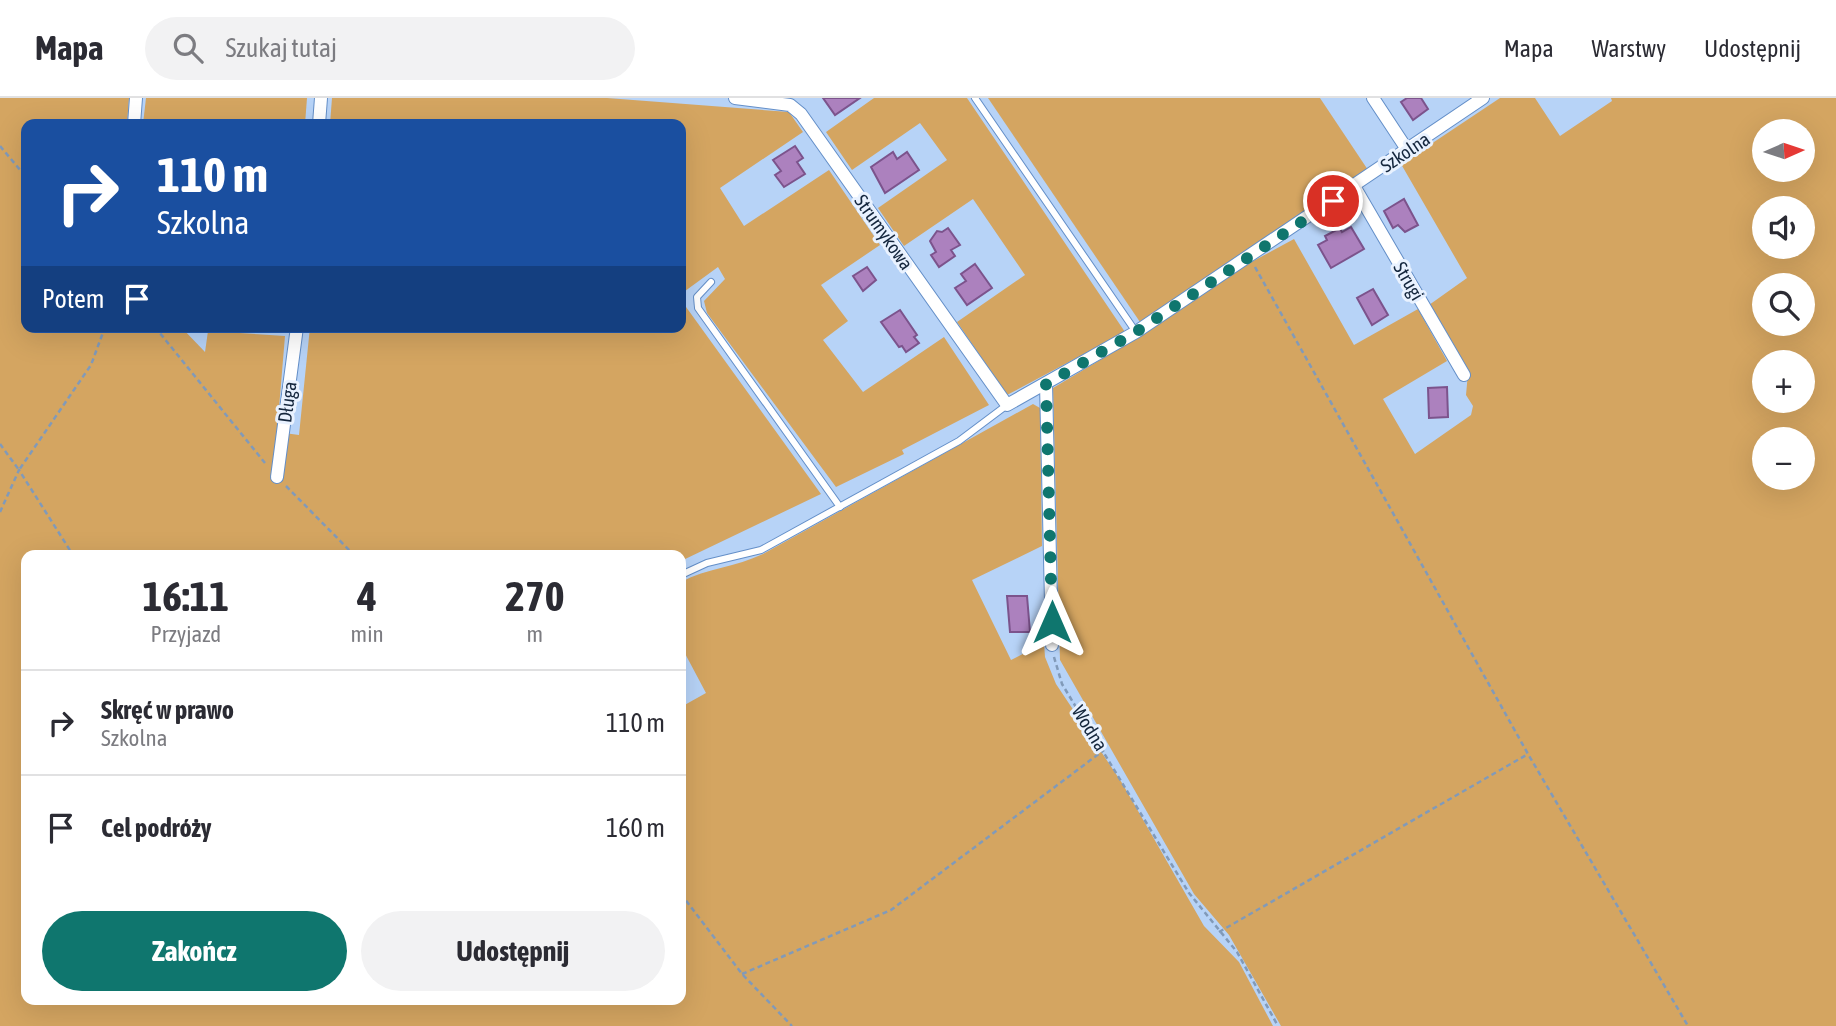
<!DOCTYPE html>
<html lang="pl">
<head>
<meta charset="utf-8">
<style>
  body { margin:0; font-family:"Asap Condensed",sans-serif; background:#f2f2f3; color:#2b2b33; height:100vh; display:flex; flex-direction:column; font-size:26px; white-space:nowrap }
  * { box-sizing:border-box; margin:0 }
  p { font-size:23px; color:#7c7c81 }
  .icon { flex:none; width:38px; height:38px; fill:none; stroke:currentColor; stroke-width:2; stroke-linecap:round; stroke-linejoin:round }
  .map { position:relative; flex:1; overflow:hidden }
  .side { position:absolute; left:21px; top:452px; width:665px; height:455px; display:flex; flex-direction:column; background:#fff; border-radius:14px; box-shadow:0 7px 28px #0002 }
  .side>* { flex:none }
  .banner { position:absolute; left:21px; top:21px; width:665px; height:214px; border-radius:14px; box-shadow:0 7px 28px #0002; background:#1a4fa0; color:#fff; overflow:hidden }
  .needle { width:46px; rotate:87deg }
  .controls { position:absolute; left:1752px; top:21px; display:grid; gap:14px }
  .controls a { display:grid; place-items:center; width:63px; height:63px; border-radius:50%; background:#fff; box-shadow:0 7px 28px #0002; font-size:35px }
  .pin { position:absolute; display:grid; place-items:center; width:60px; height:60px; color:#fff; margin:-30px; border:4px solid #fff; border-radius:50%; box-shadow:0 2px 7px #0007 }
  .me { position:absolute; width:77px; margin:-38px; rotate:0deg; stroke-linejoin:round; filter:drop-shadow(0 0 5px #0008) }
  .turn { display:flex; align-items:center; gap:24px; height:147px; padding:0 21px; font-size:32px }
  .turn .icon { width:91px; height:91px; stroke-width:2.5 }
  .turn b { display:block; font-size:49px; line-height:60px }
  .then { display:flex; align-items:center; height:66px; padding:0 21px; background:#0003; gap:14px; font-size:26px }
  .eta { display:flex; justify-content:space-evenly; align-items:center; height:119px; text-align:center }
  .eta b { font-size:42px; font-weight:700; line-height:49px }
  .action { display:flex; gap:14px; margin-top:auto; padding:14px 21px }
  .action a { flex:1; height:80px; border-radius:42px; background:#0f766e; color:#fff; font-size:28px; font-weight:700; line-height:80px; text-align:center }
  .action a+a { background:#f2f2f3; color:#2b2b33 }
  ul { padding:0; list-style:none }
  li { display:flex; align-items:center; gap:21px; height:105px; padding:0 21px; border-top:2px solid #e1e1e2 }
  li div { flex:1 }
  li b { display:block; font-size:26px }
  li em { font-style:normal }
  header { display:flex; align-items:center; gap:42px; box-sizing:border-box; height:98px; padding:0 35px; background:#fff; border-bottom:2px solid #e1e1e2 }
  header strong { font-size:33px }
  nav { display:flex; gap:38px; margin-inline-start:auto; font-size:24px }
  .search { width:490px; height:63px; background:#f2f2f3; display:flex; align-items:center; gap:18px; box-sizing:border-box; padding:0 24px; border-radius:38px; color:#7c7c81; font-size:26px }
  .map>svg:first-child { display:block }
</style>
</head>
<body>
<header>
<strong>Mapa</strong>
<div class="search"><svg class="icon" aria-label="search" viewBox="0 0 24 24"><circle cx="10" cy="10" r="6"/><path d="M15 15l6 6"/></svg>Szukaj tutaj</div>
<nav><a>Mapa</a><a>Warstwy</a><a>Udostępnij</a></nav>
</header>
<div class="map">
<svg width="1836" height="928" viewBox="0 0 1836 928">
  <rect width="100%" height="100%" fill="#b7d3f7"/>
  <g fill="#d4a561" fill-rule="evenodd">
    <path d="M 0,0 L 129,0 L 127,26 L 26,26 L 26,229 L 181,229 L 205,254 L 208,233 L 285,238 L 277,334 L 299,337 L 310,229 L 681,229 L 681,202 L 821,396 L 681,463 L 681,457 L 26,457 L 26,901 L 681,901 L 681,609 L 706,595 L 681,548 L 681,484 C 707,470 736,469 763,456 L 1033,306 L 1040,310 L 1042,448 L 972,482 L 1011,562 L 1044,545 L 1045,559 L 1056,586 L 1122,685 L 1204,828 L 1239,864 L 1273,928 L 0,928 Z"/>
    <polygon points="146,0 307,0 305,26 143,26"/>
    <polygon points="332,0 607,0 789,14 803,34 720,90 744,128 829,72 880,147 821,187 848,223 823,242 863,294 944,239 989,307 902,352 904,356 836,389 707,215 704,203 725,181 718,169 681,196 681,26 330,26"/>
    <polygon points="874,0 967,0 1125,234 1007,297 957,224 1025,177 973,101 904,148 878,110 947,62 920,25 852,72 826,34"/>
    <polygon points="988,0 1320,0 1368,72 1140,224"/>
    <path d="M 1500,0 L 1535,0 L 1560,38 L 1612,3 L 1611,0 L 1836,0 L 1836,928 L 1281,928 L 1229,837 L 1194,796 L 1060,562 L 1053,290 L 1132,243 L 1246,167 L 1294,141 L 1354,247 L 1418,211 L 1447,263 L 1383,301 L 1415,356 L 1471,317 L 1473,308 L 1466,297 L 1468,275 L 1429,207 L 1467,180 L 1401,66 ZM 1764,33 L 1802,33 L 1802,72 L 1764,72 ZM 1764,110 L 1802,110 L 1802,149 L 1764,149 ZM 1764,187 L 1802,187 L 1802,226 L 1764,226 ZM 1764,264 L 1802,264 L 1802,303 L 1764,303 ZM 1764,341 L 1802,341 L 1802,380 L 1764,380 Z"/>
  </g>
  <g fill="#ac81be" stroke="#7c538c" stroke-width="2">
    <polygon points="823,0 860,0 835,17"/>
    <polygon points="1407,0 1421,0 1428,11 1413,22 1401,4"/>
    <polygon points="795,48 803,60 797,64 805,76 784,89 775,77 781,73 773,62"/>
    <polygon points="893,54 897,61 907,54 919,72 885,95 871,69"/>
    <polygon points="1404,101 1418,127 1405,134 1398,127 1393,130 1384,113"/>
    <polygon points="1351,129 1364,151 1331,170 1318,147 1327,142 1325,138 1340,130 1342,134"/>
    <polygon points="948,130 960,147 951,152 955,158 939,169 931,157 936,154 930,143 937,133 942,134"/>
    <polygon points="975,166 992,190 967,207 955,190 966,183 961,176"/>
    <polygon points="867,169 876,182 863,193 853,178"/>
    <polygon points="1373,191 1388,217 1372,227 1357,200"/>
    <polygon points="900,212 917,237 914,239 919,245 906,254 902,248 899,249 881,224"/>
    <polygon points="1447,289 1448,319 1429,320 1428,290"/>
    <polygon points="1007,498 1027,498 1030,534 1010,534"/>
  </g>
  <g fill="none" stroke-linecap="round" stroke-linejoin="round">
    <defs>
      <g id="lane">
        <polyline points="975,0 1136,234"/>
        <polyline points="711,184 697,199 698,210 840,409"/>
        <polyline points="681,477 707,465 761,452 959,343 1007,307"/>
      </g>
      <g id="street">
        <polyline points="735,0 790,7 801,16 1007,307 1136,234 1483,0"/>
        <polyline points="1373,0 1408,53"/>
        <polyline points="134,26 136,0"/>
        <polyline points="319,26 321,0"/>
        <polyline points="1354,88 1464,277"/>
        <polyline points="1046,286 1052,547"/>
        <polyline points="277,379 297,229"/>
      </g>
    </defs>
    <use href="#lane" stroke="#648fc8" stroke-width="8"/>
    <use href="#street" stroke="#648fc8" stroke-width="14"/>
    <g stroke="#819ab9" stroke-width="2.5" stroke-dasharray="5 3.5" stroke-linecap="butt">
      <polyline points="0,48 26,79"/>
      <polyline points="1255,169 1528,656 1688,928"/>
      <polyline points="155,229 265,365"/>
      <polyline points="0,346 19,372 91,267 105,229"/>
      <polyline points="286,388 354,457"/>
      <polyline points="0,414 19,372 73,457"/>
      <polyline points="1054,559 1062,586 1189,795 1237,854 1278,928"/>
      <polyline points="681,796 742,876 792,928"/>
      <polyline points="1219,834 1528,656"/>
      <polyline points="742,876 891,812 1104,652"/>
    </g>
    <use href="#lane" stroke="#fff" stroke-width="6"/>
    <use href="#street" stroke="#fff" stroke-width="12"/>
  </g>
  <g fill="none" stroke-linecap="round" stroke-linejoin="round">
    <polyline stroke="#0f766e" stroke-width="12" stroke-dasharray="0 21.6" points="1052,524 1046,286 1136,234 1333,103"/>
  </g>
  <g text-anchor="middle" stroke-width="6" stroke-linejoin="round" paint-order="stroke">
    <g font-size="19" fill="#14263d" stroke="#e9f2ff">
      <text transform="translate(1405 54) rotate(-34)" y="7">Szkolna</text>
      <text transform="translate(884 134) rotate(55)" y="7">Strumykowa</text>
      <text transform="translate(1409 183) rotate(60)" y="7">Strugi</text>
      <text transform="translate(287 304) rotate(-82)" y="7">Długa</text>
      <text transform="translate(1090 630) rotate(58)" y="7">Wodna</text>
    </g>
  </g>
</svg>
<div class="controls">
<a><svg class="needle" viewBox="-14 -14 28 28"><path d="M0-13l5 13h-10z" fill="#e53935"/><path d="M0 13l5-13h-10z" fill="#7c7c81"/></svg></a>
<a><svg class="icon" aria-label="sound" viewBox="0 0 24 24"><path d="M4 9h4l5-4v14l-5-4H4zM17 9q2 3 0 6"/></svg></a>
<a><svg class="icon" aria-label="search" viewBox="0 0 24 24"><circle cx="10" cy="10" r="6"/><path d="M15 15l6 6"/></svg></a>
<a>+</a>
<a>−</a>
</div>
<div class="pin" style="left:1333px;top:103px;background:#d93025"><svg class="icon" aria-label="arrive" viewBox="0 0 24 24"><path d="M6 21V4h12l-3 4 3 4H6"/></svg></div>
<svg class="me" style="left:1052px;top:524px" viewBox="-20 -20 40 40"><path d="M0-17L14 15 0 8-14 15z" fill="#0f766e" stroke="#fff" stroke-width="4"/></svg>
<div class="banner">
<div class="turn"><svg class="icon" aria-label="right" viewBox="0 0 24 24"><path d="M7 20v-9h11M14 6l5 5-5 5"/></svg><div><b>110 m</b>Szkolna</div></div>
<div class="then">Potem<svg class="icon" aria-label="arrive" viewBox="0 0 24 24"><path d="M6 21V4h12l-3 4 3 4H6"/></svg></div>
</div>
<section class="side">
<div class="eta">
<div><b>16:11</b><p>Przyjazd</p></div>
<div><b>4</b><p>min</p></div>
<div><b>270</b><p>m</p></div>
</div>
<ul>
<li><svg class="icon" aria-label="right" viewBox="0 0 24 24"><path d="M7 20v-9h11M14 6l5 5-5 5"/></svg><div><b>Skręć w prawo</b><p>Szkolna</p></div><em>110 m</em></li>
<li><svg class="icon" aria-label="arrive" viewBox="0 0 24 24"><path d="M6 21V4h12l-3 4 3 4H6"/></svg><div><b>Cel podróży</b></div><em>160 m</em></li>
</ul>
<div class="action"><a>Zakończ</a><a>Udostępnij</a></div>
</section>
</div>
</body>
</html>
